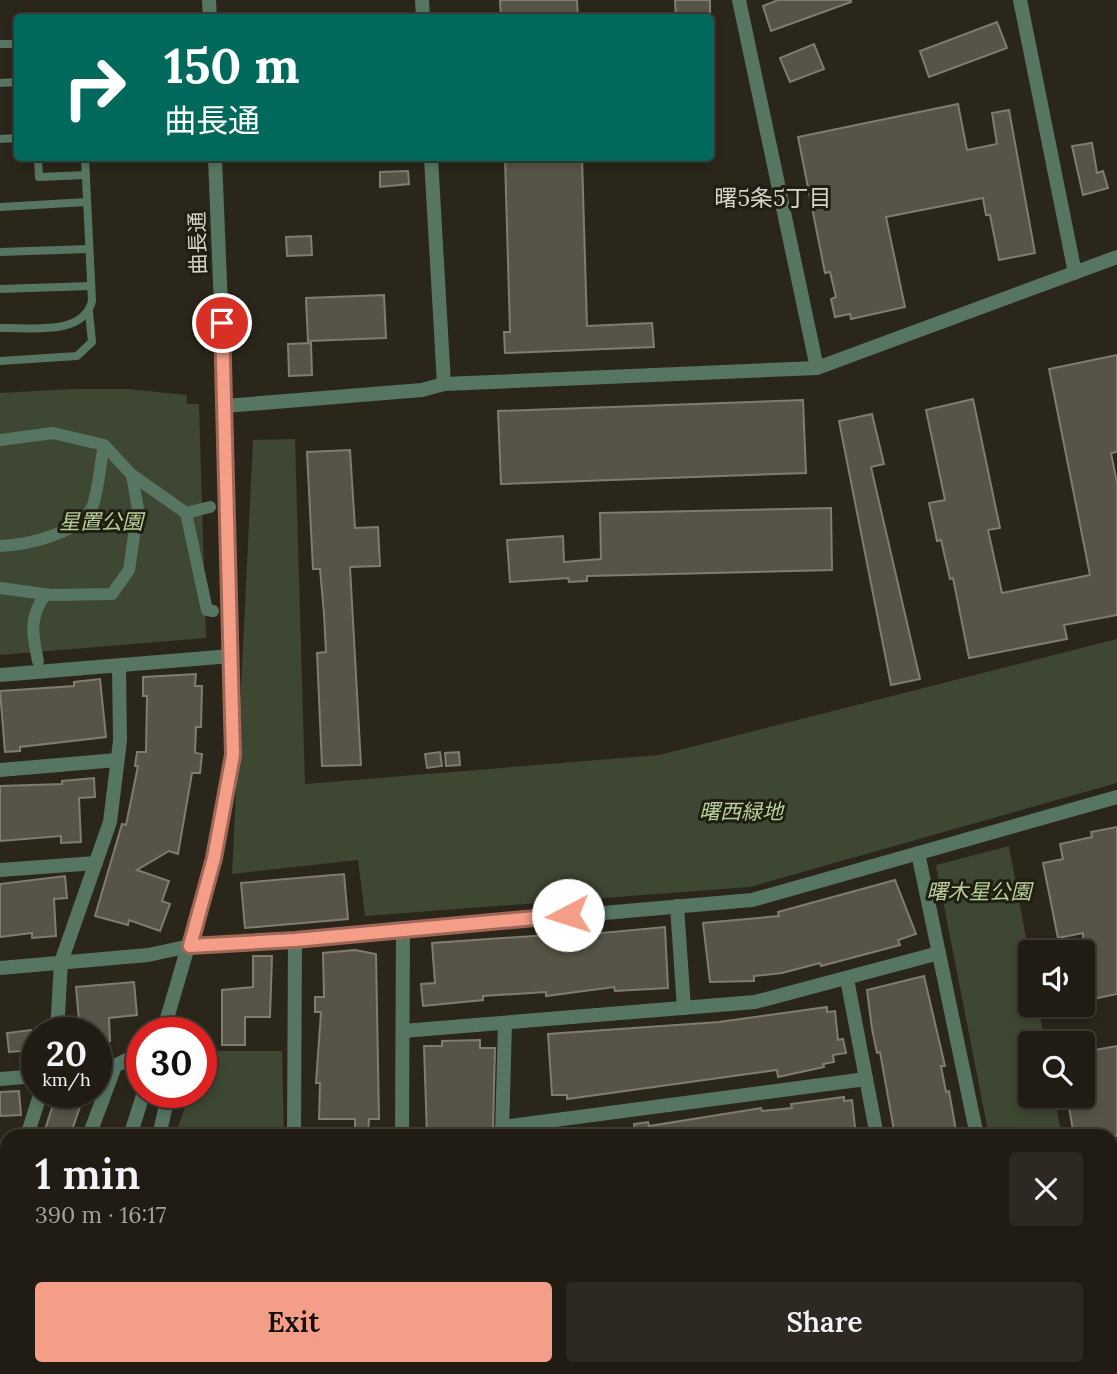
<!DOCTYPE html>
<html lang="en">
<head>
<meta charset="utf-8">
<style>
  body { margin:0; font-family:Lora,"Noto Sans JP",serif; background:#2d2922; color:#f1f3f6; height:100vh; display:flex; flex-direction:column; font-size:26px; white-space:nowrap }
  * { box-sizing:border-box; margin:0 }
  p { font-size:23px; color:#a2a1a0 }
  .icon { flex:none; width:38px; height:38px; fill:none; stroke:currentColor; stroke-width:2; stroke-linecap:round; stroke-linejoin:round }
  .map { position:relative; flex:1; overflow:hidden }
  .details { position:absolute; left:0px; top:1129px; width:1118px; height:247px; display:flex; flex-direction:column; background:#201c14; border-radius:21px 21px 0 0; box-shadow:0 4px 10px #0003,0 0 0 2px #3d3a34 }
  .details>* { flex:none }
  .top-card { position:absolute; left:14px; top:14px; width:700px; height:147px; border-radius:7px; box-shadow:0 4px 10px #0003,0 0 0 2px #3d3a34; background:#00695c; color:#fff; overflow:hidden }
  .buttons { position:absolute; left:1018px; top:940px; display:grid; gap:14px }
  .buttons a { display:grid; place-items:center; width:77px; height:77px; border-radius:7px; background:#201c14; box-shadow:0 4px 10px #0003,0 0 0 2px #3d3a34; font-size:35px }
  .speed { position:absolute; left:21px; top:1017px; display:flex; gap:14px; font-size:35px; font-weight:700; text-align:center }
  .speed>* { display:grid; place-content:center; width:91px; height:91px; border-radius:50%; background:#201c14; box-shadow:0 4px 10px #0003,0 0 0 2px #3d3a34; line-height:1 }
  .speed small { font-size:18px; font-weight:400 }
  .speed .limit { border:10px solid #d22; background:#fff; color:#111 }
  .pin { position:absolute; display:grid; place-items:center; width:60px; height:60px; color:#fff; margin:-30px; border:4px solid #fff; border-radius:50%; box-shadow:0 2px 7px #0007 }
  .me { position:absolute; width:77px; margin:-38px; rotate:265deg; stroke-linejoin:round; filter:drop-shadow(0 0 5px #0008) }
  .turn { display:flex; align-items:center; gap:24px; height:147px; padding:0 35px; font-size:32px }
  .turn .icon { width:91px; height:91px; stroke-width:2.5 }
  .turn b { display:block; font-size:49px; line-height:60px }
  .round { display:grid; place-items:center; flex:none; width:74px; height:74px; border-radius:7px; background:#2d2922 }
  .headline { display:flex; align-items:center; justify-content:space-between; height:119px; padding:0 35px }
  h1 { font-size:42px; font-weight:600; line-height:52px }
  .action { display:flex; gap:14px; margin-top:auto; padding:14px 35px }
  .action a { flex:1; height:80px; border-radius:7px; background:#f49e87; color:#111; font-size:28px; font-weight:600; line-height:80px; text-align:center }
  .action a+a { background:#2d2922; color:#f1f3f6 }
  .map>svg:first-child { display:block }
</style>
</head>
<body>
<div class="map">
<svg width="1117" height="1374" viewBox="0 0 1117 1374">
  <rect width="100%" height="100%" fill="#2a261a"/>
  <g fill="#3d4731">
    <polygon points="73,389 128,389 187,395 187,404 199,404 206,638 0,655 0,393"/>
    <polygon points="295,439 305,784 659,755 1117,639 1117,783 750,887 365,916 358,860 232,874 253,440"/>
    <polygon points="1009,846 1031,965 1031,1004 1038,1005 1045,1043 1031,1043 1031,1096 1054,1096 1062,1136 989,1136 936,865"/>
    <polygon points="201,1051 282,1051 284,1136 175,1136 190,1092 201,1092"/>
    <polygon points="1104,1369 1105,1374 933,1374 932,1369"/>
  </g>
  <g fill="#575346" stroke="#807c6e" stroke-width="2">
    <polygon points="500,0 577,0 578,18 501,18"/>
    <polygon points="675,0 710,0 710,18 676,18"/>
    <polygon points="778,0 851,0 851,2 771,31 763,6"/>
    <polygon points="997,22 1007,48 929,77 920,51"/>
    <polygon points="814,44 824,69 790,82 780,58"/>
    <polygon points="958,104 967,150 997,144 992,113 1009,110 1035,253 999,260 990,215 986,215 983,198 886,217 905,307 851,319 850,314 835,317 831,299 836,297 830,272 825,273 798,137"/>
    <polygon points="1092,143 1097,173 1103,171 1108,188 1083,195 1072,146"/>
    <polygon points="505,158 582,158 587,326 652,323 654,347 505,353 504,332 510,332"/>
    <polygon points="408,171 409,184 380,187 380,172"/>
    <polygon points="311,236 312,255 287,256 286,237"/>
    <polygon points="384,295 386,338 308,341 306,298"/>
    <polygon points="311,343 312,375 289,376 288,344"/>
    <polygon points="1117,355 1117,452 1111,453 1117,483 1117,615 1064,625 1067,639 969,658 953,578 950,579 941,540 937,541 929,503 945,500 926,410 973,399 1000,528 988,530 1002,593 1090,575 1049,369"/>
    <polygon points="803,400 806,473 501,484 498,411"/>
    <polygon points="872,414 884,464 871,467 920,679 891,685 839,421"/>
    <polygon points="350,450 355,528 378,527 380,566 350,567 361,765 322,766 317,653 326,652 324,614 320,569 313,569 307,452"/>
    <polygon points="831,508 832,570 587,576 587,581 569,582 568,578 510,582 507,540 563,536 564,562 601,559 600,513"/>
    <polygon points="196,674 195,686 202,686 201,727 196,727 195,753 202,754 200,773 192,773 178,854 169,851 137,870 169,881 162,901 170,904 160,931 129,920 128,925 95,916 122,824 126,825 138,766 135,766 137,752 146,752 147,696 143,696 143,677"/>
    <polygon points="100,679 106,737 20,747 20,751 5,752 0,691 74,686 74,682"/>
    <polygon points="440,752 442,766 427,768 425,754"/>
    <polygon points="459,752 460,765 446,766 445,753"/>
    <polygon points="94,778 95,797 79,798 81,842 61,843 61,836 0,841 0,786 62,784 62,781"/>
    <polygon points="1117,827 1117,994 1083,1001 1083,933 1058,938 1043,863 1063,859 1060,844 1092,837 1091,832"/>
    <polygon points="344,874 348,919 245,928 241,883"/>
    <polygon points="65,876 67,898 54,899 56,936 32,938 32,933 0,937 0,884"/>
    <polygon points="895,880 916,934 898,940 900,945 821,966 820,963 782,973 754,976 754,981 710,982 703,923 779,916 778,912"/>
    <polygon points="665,927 668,988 615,991 614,987 546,996 546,992 483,996 483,1000 423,1006 421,984 435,983 432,943 548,935 548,938"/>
    <polygon points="355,950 376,954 379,1119 369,1119 368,1136 355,1136 355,1119 319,1119 320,1083 316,1083 321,1012 315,1012 315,997 324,997 323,953"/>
    <polygon points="253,956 272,956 270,1017 245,1017 245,1045 222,1045 222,990 253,987"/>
    <polygon points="924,976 945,1066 941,1066 946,1092 949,1091 957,1136 895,1136 880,1052 877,1053 872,1029 867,990"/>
    <polygon points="134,982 137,1015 109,1018 110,1041 96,1042 96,1032 80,1032 76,987"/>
    <polygon points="827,1007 827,1012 835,1011 838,1040 843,1039 846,1053 833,1055 834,1062 823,1064 824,1067 778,1077 777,1070 567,1099 567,1095 552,1095 548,1034 719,1022"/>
    <polygon points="31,1030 33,1050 9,1052 7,1033"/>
    <polygon points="480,1040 480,1048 495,1048 493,1128 485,1128 484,1136 427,1136 424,1046 442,1046 442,1041"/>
    <polygon points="1117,1046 1117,1136 1074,1136 1067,1096 1083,1096 1083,1052"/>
    <polygon points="19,1091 21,1115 0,1116 0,1092"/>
    <polygon points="57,1092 84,1095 70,1136 43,1136"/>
    <polygon points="844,1097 844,1101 852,1100 856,1136 800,1136 799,1128 728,1136 635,1136 634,1124 648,1122 649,1126 761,1108 762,1111 792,1108 791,1104"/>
  </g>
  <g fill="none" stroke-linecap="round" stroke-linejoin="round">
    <g stroke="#577662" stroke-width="8">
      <polyline points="0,44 18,44"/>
      <polyline points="0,83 18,82"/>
      <polyline points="0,139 18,138"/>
      <polyline points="38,158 39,177 86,175"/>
      <polyline points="0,207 87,202"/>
      <polyline points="0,252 89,249"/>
      <polyline points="0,289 91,286"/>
      <path d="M 0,328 C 29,327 83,337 92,301 L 85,158"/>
      <polyline points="0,361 77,356 92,342 89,312"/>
    </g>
    <g stroke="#577662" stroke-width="12">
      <polyline points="0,440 53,433 104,445 132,475 138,509 129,570 112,594 51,595 0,588"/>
      <polyline points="132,475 186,513 207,610 213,611"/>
      <polyline points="186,513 210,507"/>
      <path d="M 0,546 C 26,545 83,533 93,505 C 99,487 100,464 104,445"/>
      <path d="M 38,661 C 32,634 29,617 45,595"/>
    </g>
    <g stroke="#577662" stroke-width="14">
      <polyline points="422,0 423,18"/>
      <polyline points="739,0 817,368"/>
      <polyline points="1020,0 1075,273"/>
      <polyline points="431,158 444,384"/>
      <polyline points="225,406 422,390 444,384 817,368 1117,257"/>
      <polyline points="0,675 231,656"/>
      <polyline points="0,770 117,760"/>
      <polyline points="918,853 977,1136"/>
      <polyline points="0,870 96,863"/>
      <polyline points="677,906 684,1008"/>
      <polyline points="0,968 148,955 190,946 295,940 752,900 1117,797"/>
      <polyline points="847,979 877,1136"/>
      <polyline points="403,1031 755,1002 939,953"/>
      <polyline points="57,1032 61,962 110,822 120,741 119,666"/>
      <polyline points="0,1079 37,1076"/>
      <polyline points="502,1127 866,1079"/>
      <polyline points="502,1134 505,1023"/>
      <polyline points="27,1136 41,1092"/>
      <polyline points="89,1136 115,1066 142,1052"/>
      <polyline points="159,1136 169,1092"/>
      <polyline points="294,1136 295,940"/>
      <polyline points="402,1136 403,928"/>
      <polyline points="0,1178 7,1177"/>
      <polyline points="0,1275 7,1274"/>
      <polyline points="920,1368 921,1374"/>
      <polyline points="14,1374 15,1368"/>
      <polyline points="90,1374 91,1368"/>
      <polyline points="202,1374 202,1368"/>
      <polyline points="293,1374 293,1368"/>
      <polyline points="400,1374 400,1368"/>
      <polyline points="497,1374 497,1368"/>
      <polyline points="832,1374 874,1368"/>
    </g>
    <g stroke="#577662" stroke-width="14">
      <polyline points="209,0 210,18"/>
      <polyline points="163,1032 214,858 233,755 225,406 215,158"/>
      <polyline points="130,1136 144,1092"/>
      <polyline points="61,1374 62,1368"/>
    </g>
  </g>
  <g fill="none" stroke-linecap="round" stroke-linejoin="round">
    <defs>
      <polyline id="route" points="222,323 233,755 214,858 190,946 295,940 568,915"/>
    </defs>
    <use href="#route" stroke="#9f6758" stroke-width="18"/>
    <use href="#route" stroke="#f49e87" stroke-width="12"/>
  </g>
  <g text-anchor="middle" stroke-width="6" stroke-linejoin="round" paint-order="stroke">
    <g font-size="21" fill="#d5d3cb" stroke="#201d11">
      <text transform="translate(198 243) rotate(-92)" y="7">曲長通</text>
    </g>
    <g font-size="21" font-style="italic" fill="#b6cf9a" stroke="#201d11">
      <text x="101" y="529">星置公園</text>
      <text x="741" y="819">曙西緑地</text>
      <text x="979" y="899">曙木星公園</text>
    </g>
    <g font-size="23" fill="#d5d3cb" stroke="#201d11">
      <text x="773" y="206">曙5条5丁目</text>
    </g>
  </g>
</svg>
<div class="buttons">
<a><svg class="icon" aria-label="sound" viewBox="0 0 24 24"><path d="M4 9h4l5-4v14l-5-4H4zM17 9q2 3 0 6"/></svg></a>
<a><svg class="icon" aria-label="search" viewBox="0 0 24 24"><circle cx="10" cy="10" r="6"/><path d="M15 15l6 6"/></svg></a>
</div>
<div class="speed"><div>20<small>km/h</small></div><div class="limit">30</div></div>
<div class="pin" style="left:222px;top:323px;background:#d93025"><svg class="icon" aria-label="arrive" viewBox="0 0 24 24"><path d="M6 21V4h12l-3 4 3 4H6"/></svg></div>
<svg class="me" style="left:568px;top:915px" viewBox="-20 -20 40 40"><circle r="19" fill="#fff"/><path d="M0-13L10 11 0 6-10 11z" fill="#f49e87"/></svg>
<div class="top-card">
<div class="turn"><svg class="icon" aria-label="right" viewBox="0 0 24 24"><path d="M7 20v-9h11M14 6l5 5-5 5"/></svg><div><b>150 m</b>曲長通</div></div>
</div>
<section class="details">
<div class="headline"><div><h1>1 min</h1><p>390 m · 16:17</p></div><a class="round"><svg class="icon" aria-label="close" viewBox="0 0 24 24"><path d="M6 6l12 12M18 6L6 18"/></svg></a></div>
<div class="action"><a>Exit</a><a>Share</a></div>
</section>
</div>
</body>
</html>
